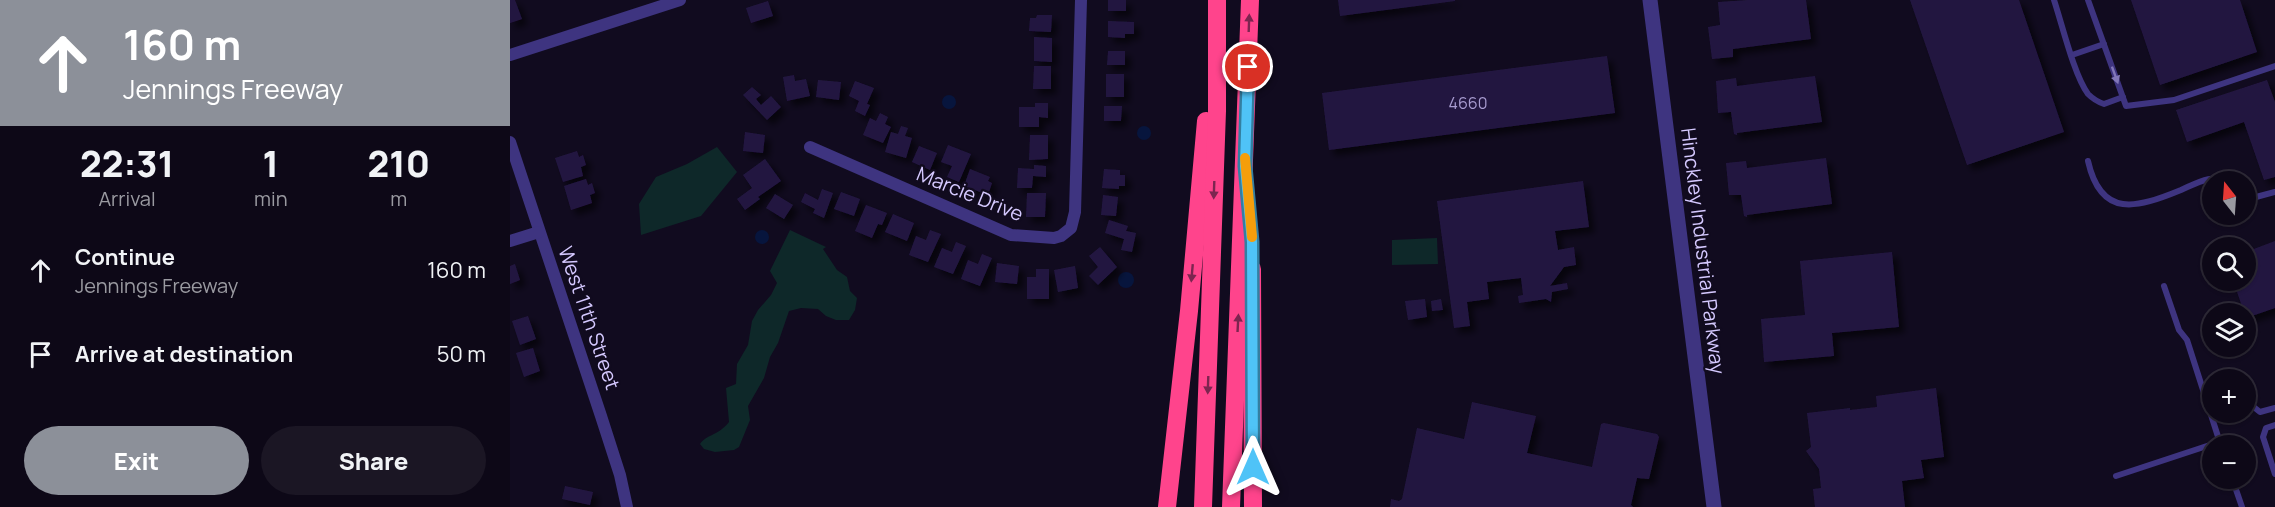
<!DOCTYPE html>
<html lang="en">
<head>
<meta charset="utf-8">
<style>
  body { margin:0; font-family:Manrope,sans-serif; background:#1b1624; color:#f1f3f6; height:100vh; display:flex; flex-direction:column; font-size:22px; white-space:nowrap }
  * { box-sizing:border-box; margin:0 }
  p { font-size:20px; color:#9a9aa1 }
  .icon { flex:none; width:33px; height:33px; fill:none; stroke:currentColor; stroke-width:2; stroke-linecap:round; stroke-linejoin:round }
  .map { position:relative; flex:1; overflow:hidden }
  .panel { display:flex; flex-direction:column; background:#0d0817; width:510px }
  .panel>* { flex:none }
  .guide { background:#8c9099; color:#fff; overflow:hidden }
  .needle { width:39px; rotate:343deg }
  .controls { position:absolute; left:1692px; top:171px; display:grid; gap:12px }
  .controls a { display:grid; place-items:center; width:54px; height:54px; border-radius:50%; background:#0d0817; box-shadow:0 2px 4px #0004,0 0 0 2px #2d2936; font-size:30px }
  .pin { position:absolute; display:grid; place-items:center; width:51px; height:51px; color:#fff; margin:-26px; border:3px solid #fff; border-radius:50%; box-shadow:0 2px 6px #0007 }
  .me { position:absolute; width:66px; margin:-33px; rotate:0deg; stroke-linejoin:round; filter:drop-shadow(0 0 4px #0008) }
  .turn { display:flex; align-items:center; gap:21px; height:126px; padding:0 24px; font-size:27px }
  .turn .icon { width:78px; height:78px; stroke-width:2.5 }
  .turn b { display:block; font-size:42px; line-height:51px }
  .eta { display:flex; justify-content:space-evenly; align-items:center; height:102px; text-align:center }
  .eta b { font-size:36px; font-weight:800; line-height:42px }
  .primary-button { display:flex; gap:12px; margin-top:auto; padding:12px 24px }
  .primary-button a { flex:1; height:69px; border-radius:36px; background:#8c9099; color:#fff; font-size:24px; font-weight:800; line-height:69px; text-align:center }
  .primary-button a+a { background:#1b1624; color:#f1f3f6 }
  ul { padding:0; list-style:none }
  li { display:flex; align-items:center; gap:18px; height:84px; padding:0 24px }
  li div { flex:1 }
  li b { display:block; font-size:22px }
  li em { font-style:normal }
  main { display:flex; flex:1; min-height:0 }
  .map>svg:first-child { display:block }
</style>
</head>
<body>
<main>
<section class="panel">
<div class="guide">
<div class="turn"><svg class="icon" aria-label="ahead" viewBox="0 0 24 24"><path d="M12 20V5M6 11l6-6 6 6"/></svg><div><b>160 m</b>Jennings Freeway</div></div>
</div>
<div class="eta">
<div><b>22:31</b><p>Arrival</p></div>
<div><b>1</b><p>min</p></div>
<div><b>210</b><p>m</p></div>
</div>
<ul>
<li><svg class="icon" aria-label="ahead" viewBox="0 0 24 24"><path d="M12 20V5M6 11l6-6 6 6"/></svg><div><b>Continue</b><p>Jennings Freeway</p></div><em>160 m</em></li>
<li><svg class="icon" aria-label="arrive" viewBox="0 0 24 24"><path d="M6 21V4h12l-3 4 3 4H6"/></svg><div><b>Arrive at destination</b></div><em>50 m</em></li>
</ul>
<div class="primary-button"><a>Exit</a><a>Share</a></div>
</section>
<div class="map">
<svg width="1765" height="507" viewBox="0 0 1765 507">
  <defs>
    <filter id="shadow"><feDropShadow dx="5.5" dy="5.5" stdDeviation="3" flood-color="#0009"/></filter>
  </defs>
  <rect width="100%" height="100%" fill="#110b1f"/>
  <g fill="#0e2829">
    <polygon points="207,147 227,172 191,216 131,235 129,204 146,177 177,164"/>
    <path d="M 280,230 L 316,247 L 313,249 L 327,270 L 337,277 L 340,291 L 347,298 L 345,310 L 339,320 L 326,320 L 316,316 L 308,309 L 291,308 L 279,311 L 268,343 L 260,357 L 254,378 L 238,406 L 240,420 L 229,447 L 224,450 L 205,452 L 194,449 L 190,444 C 197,434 208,436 219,422 L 216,388 L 226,384 L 227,364 L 238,345 L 242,321 L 248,310 L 261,295 L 267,283 L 260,271 Z"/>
    <polygon points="927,238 928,264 882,265 882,240"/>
  </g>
  <g fill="#07153d">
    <circle cx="439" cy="102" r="7"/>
    <circle cx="634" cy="133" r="7"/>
    <circle cx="252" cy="237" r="7"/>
    <circle cx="616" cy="280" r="8"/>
  </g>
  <g fill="#231741" filter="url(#shadow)">
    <polygon points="0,0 5,0 12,19 0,23"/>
    <rect x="598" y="0" width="18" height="11"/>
    <polygon points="828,0 945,0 945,1 830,16"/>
    <polygon points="1238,0 1296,0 1301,39 1223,49 1223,57 1202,59 1198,27 1210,25 1208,2"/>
    <polygon points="1400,0 1509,0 1554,132 1457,165"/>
    <polygon points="1621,0 1730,0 1747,52 1650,85"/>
    <polygon points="258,1 263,16 241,23 236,8"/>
    <polygon points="527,15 542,15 541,32 519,31 520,18 526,18"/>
    <polygon points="598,21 624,22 624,34 615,34 615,38 598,37"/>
    <polygon points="524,37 542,38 542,62 524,61"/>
    <polygon points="598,51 615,51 615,65 597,65"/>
    <polygon points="1097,56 1105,113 819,150 812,93"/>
    <polygon points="524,66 541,66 541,89 523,89"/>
    <rect x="596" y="74" width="18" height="23"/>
    <polygon points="284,75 285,81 296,79 300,96 277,101 273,77"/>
    <polygon points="1305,76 1312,122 1227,133 1227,135 1224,134 1221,112 1208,113 1206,81 1226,78 1227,86"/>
    <polygon points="308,80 331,82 329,100 306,97"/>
    <polygon points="1757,80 1765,102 1765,177 1754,180 1734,122 1677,142 1666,110"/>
    <polygon points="345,81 364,88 357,104 360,105 355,116 345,111 349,101 339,96"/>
    <polygon points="242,87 251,95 246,99 251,105 261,96 271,107 257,120 233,95"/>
    <polygon points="525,103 538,103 538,118 529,117 529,127 509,127 509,107 525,107"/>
    <polygon points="594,106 612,106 611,121 594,121"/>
    <polygon points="370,113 378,117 375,124 381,127 373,143 353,135 360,118 366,121"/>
    <polygon points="391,126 398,128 395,136 402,138 396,158 375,152 381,132 388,134"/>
    <polygon points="235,132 255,135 253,153 233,151"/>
    <polygon points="520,135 538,135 538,159 519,160"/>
    <polygon points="438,145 461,154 449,182 437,177 442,166 431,162"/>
    <polygon points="409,146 427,153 420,170 402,162"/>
    <polygon points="67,151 69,157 73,155 76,165 71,167 73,176 53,182 45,158"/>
    <polygon points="1316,158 1322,204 1237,215 1237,217 1234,216 1231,195 1219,195 1216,163 1236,161 1237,168"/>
    <polygon points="255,159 271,181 248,197 250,199 235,210 227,199 242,188 233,175"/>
    <polygon points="524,165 536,166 536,177 523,176 522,188 507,188 508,168 524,169"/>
    <polygon points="460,169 480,177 478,181 482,183 478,195 454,186"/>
    <polygon points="594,169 610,170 610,175 615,175 615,186 609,186 609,189 592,188"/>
    <polygon points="76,179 78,185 82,183 85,193 80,195 82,203 61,210 54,186"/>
    <polygon points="1073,181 1079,227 1045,231 1048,250 1064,247 1066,265 1054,267 1040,286 1057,283 1058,289 1042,292 1041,302 1036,299 1009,303 1008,296 1013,295 1011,278 977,282 979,299 957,302 960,326 944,328 927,201"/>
    <polygon points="312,189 323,193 314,218 303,213 305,209 291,202 295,193 308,200"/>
    <polygon points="331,192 350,199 344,216 324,209"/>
    <polygon points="517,193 536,193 535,217 516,217"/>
    <polygon points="265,194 283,205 274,219 256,208"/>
    <polygon points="593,195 608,197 606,216 591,215"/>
    <polygon points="356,205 377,213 372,225 368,224 362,238 345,231"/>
    <polygon points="383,214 404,223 397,241 375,232"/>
    <polygon points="599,220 618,226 616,231 626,233 622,252 611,250 614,239 595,233"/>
    <polygon points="420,230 431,234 418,262 399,255 406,236 416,240"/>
    <polygon points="1765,241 1765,308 1736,318 1723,280 1736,280 1736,252"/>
    <polygon points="446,242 456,246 443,274 424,267 432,248 442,252"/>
    <polygon points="590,247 607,267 588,285 579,276 588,267 579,256"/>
    <polygon points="1382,252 1389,327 1322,333 1324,356 1254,362 1251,319 1295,315 1290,261"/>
    <polygon points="472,254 482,258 470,286 451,279 458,260 468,264"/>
    <polygon points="487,263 509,266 507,284 485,282"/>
    <polygon points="5,264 10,280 0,284 0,266"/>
    <polygon points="565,266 568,288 548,292 544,270"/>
    <polygon points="526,269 539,269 539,299 517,299 517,277 526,277"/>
    <polygon points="915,299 917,317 898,320 895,301"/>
    <polygon points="931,299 933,310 922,311 921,301"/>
    <polygon points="18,316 26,339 10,345 2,321"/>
    <polygon points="23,348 30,371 14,377 6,353"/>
    <polygon points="1426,388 1434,457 1411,460 1414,478 1392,481 1395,507 1305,507 1303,489 1311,488 1309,469 1296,451 1301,447 1297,413 1340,408 1340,410 1367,407 1366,396"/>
    <polygon points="962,402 1026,416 1017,453 1082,467 1091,424 1094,423 1147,434 1149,437 1139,479 1127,478 1121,505 1123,507 880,507 881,499 889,501 892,499 907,428 954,439"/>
    <polygon points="55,486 83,492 80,505 52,499"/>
  </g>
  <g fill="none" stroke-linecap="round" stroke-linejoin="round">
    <g stroke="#3e3480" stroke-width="6">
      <path d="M 1544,0 C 1552,24 1564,75 1578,94 C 1583,99 1588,102 1594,104 L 1613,97"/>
      <polyline points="1578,0 1616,106 1664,100 1765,66"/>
      <polyline points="1562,55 1594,44"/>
      <path d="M 1578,161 C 1591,219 1627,208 1671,190 C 1687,183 1703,173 1720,182"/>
      <polyline points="1736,194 1746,197 1765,192"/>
      <polyline points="1654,286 1669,330 1677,340 1711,446"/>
      <polyline points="1736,401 1750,412 1765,408"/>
      <polyline points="1765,425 1756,428 1753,437 1765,474"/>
      <polyline points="1606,476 1709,442"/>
      <polyline points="1722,478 1732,507"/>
    </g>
    <g stroke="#3e3480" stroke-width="12">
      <polyline points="0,55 170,0"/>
      <polyline points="0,142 91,416 110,475 117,507"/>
      <polyline points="300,147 501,235 544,238 551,236 561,228 565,212 571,0"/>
      <polyline points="0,241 29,232"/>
    </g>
    <polyline stroke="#3e3480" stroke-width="15" points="1140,0 1204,507"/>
    <g stroke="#ff448c" stroke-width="18">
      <polyline points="742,269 743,507"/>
      <polyline points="657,507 679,311 696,121"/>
      <polyline points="693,507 707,111 707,0"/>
      <polyline points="721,507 740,0"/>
    </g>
  </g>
  <defs><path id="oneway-solid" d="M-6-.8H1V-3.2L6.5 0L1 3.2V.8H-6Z" transform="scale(1.5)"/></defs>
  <g fill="#7c2550">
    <use href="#oneway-solid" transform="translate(739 23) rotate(-88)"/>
    <use href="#oneway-solid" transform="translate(704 190) rotate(92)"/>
    <use href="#oneway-solid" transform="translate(682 273) rotate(95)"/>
    <use href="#oneway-solid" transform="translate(728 323) rotate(-87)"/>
    <use href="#oneway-solid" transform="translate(698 385) rotate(92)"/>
  </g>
  <use fill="#8277b9" href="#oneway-solid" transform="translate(1605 75) rotate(70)"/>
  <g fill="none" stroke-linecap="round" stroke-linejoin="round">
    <defs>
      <polyline id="route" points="738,67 735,166 742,242 743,467"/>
    </defs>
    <use href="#route" stroke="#337fa1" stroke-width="15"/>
    <use href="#route" stroke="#4fc3f7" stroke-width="10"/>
    <polyline stroke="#f59e0b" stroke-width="10" points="735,158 742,237"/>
  </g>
  <g text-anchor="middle" stroke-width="4.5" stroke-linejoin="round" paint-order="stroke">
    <g font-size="16" fill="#a89cd0">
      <text x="958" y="109">4660</text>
    </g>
    <g font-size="20" fill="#d5c9ff" stroke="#110b1f">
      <text transform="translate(460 194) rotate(22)" y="7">Marcie Drive</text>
      <text transform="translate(1193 251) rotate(83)" y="7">Hinckley Industrial Parkway</text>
      <text transform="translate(79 318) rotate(71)" y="7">West 11th Street</text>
    </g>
  </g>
</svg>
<div class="controls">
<a><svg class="needle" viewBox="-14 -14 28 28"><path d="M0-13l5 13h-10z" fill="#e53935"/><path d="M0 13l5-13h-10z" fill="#9a9aa1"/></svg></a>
<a><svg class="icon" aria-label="search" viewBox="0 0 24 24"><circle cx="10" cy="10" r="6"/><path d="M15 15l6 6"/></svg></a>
<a><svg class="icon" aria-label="layers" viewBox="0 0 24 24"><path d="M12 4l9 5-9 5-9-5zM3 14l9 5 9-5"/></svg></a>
<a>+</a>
<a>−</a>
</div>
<div class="pin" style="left:738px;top:67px;background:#d93025"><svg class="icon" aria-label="arrive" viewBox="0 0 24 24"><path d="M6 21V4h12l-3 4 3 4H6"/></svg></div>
<svg class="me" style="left:743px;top:467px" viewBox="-20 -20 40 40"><path d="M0-17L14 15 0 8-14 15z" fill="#4fc3f7" stroke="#fff" stroke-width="4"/></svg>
</div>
</main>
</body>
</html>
